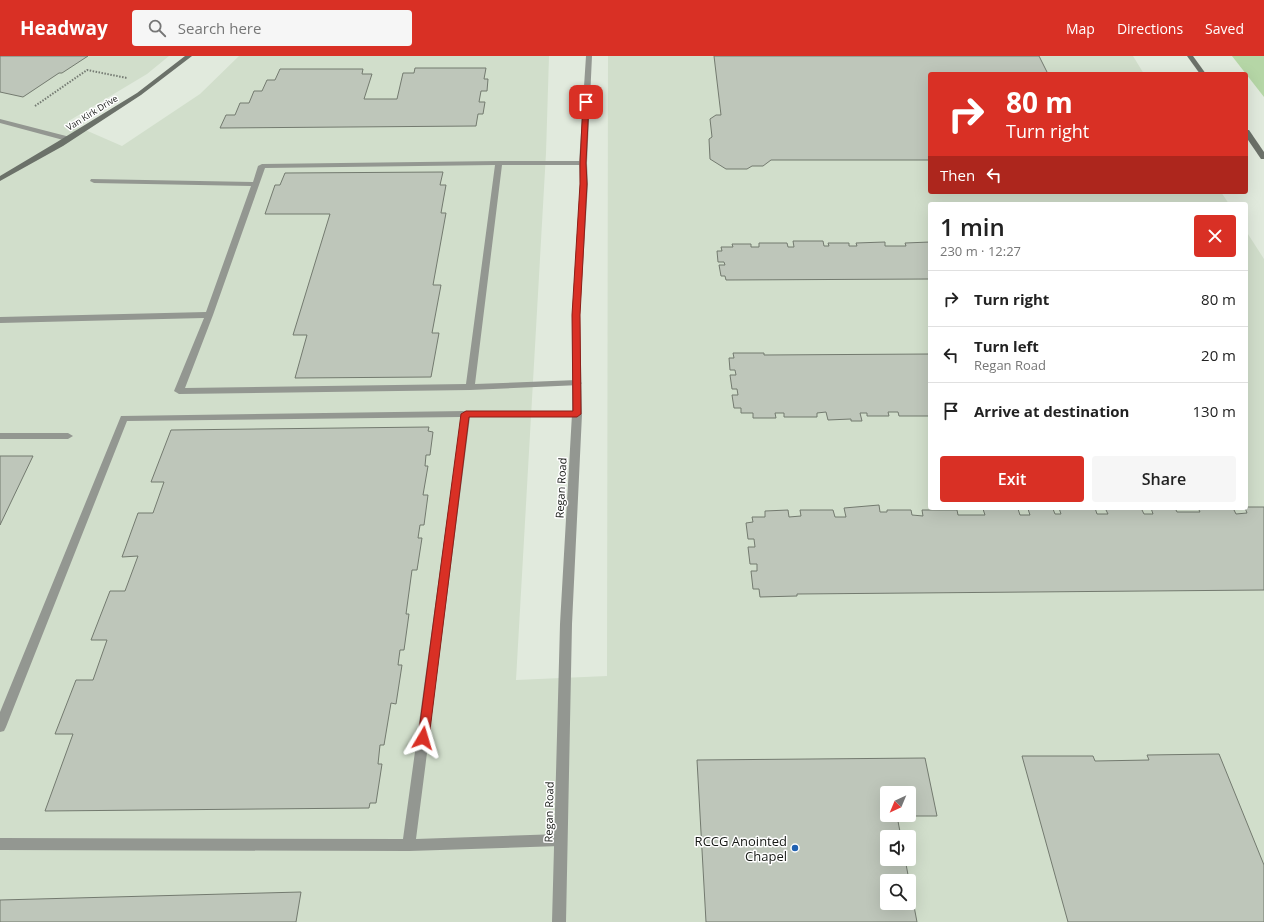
<!DOCTYPE html>
<html lang="en">
<head>
<meta charset="utf-8">
<style>
  body { margin:0; font-family:"Open Sans",sans-serif; background:#f6f6f6; color:#222; height:100vh; display:flex; flex-direction:column; font-size:15px; white-space:nowrap }
  * { box-sizing:border-box; margin:0 }
  p { font-size:13px; color:#767676 }
  .icon { flex:none; width:22px; height:22px; fill:none; stroke:currentColor; stroke-width:2; stroke-linecap:round; stroke-linejoin:round }
  .map { position:relative; flex:1; overflow:hidden }
  .side { position:absolute; left:928px; top:146px; width:320px; height:308px; display:flex; flex-direction:column; background:#fff; border-radius:4px; box-shadow:0 4px 16px #0002 }
  .side>* { flex:none }
  .banner { position:absolute; left:928px; top:16px; width:320px; height:122px; border-radius:4px; box-shadow:0 4px 16px #0002; background:#d93025; color:#fff; overflow:hidden }
  .needle { width:26px; rotate:224deg }
  .buttons { position:absolute; left:880px; top:730px; display:grid; gap:8px }
  .buttons a { display:grid; place-items:center; width:36px; height:36px; border-radius:4px; background:#fff; box-shadow:0 4px 16px #0002; font-size:20px }
  .pin { position:absolute; display:grid; place-items:center; width:34px; height:34px; color:#fff; margin:-17px; border-radius:8px; box-shadow:0 2px 6px #0006 }
  .me { position:absolute; width:44px; margin:-22px; rotate:7deg; stroke-linejoin:round; filter:drop-shadow(0 0 3px #0008) }
  .turn { display:flex; align-items:center; gap:14px; height:84px; padding:0 12px; font-size:18px }
  .turn .icon { width:52px; height:52px; stroke-width:2.5 }
  .turn b { display:block; font-size:28px; line-height:34px }
  .then { display:flex; align-items:center; height:38px; padding:0 12px; background:#0003; gap:8px; font-size:15px }
  .round { display:grid; place-items:center; flex:none; width:42px; height:42px; border-radius:4px; background:#f6f6f6 }
  .overview { display:flex; align-items:center; justify-content:space-between; height:68px; padding:0 12px }
  h1 { font-size:24px; font-weight:600; line-height:30px }
  .button { display:flex; gap:8px; margin-top:auto; padding:8px 12px }
  .button a { flex:1; height:46px; border-radius:4px; background:#d93025; color:#fff; font-size:16px; font-weight:600; line-height:46px; text-align:center }
  .button a+a { background:#f6f6f6; color:#222 }
  ul { padding:0; list-style:none }
  li { display:flex; align-items:center; gap:12px; height:56px; padding:0 12px; border-top:1px solid #e0e0e0 }
  li div { flex:1 }
  li b { display:block; font-size:15px }
  li em { font-style:normal }
  header { display:flex; align-items:center; gap:24px; box-sizing:border-box; height:56px; padding:0 20px; background:#d93025; color:#fff }
  header strong { font-size:19px }
  nav { display:flex; gap:22px; margin-inline-start:auto; font-size:14px }
  .search { width:280px; height:36px; background:#f6f6f6; display:flex; align-items:center; gap:10px; box-sizing:border-box; padding:0 14px; border-radius:4px; color:#767676; font-size:15px }
  .map>svg:first-child { display:block }
</style>
</head>
<body>
<header>
<strong>Headway</strong>
<div class="search"><svg class="icon" aria-label="search" viewBox="0 0 24 24"><circle cx="10" cy="10" r="6"/><path d="M15 15l6 6"/></svg>Search here</div>
<nav><a>Map</a><a>Directions</a><a>Saved</a></nav>
</header>
<div class="map">
<svg width="1264" height="866" viewBox="0 0 1264 866">
  <rect width="100%" height="100%" fill="#e1eadd"/>
  <path fill="#d1decb" fill-rule="evenodd" d="M 0,0 L 169,0 L 147,18 L 67,66 L 122,90 L 200,38 L 239,0 L 549,0 L 546,97 L 516,624 L 607,620 L 608,0 L 1133,0 L 1144,18 L 930,18 L 930,136 L 1221,136 L 1229,148 L 930,148 L 930,452 L 1246,452 L 1246,175 L 1264,203 L 1264,866 L 0,866 ZM 887,737 L 909,737 L 909,759 L 887,759 ZM 887,781 L 909,781 L 909,803 L 887,803 ZM 887,825 L 909,825 L 909,847 L 887,847 Z"/>
  <polygon fill="#b5d6a6" points="1232,0 1264,0 1264,41"/>
  <g fill="#bec6ba" stroke="#737a6f" fill-rule="evenodd">
    <polygon points="0,0 88,0 62,17 59,17 23,41 0,36"/>
    <polygon points="714,0 1039,0 1048,18 930,18 930,104 771,104 763,110 752,110 747,113 726,113 710,103 709,83 712,81 710,63 716,59 721,59"/>
    <polygon points="415,12 486,12 484,23 488,23 487,35 481,35 479,46 485,46 483,58 478,58 476,70 220,72 226,59 235,59 240,47 249,47 254,35 262,35 267,24 275,24 280,13 363,13 362,18 372,18 364,43 397,43 403,17 414,17"/>
    <polygon points="443,116 440,129 446,129 441,157 446,157 433,229 441,229 432,277 439,277 431,321 295,322 307,279 293,279 330,158 265,158 275,129 280,129 285,117"/>
    <polygon points="793,185 823,185 824,190 829,190 828,187 849,187 849,190 857,190 856,187 885,186 885,190 906,190 905,187 930,186 930,223 726,224 725,220 721,220 719,209 725,209 724,206 718,206 717,195 722,195 721,191 733,191 732,188 751,188 751,191 759,191 759,187 787,187 788,191 794,191"/>
    <polygon points="733,297 764,297 764,299 930,298 930,360 899,360 898,356 888,356 889,360 867,360 867,357 860,357 862,365 851,365 851,363 828,364 826,356 817,357 817,361 784,361 784,357 775,357 776,362 753,362 753,357 741,357 741,352 734,352 732,339 738,339 737,333 732,333 730,319 736,319 735,314 730,314 729,302 734,302"/>
    <polygon points="429,371 428,375 433,376 430,399 426,399 425,410 428,410 423,439 428,439 424,469 420,469 418,482 422,482 417,514 412,514 406,558 409,558 404,594 400,594 398,609 402,609 396,648 391,647 384,689 380,689 378,708 382,708 376,747 370,747 369,752 45,755 73,678 55,678 76,624 93,624 107,584 91,584 110,535 125,535 138,500 122,501 138,457 153,457 164,426 151,426 171,374"/>
    <polygon points="0,400 33,400 0,469"/>
    <polygon points="879,449 880,456 887,456 887,454 911,454 912,459 923,460 922,454 957,454 958,459 985,459 983,453 1018,453 1020,459 1030,459 1028,453 1053,453 1055,458 1061,458 1059,452 1095,452 1097,458 1108,458 1105,452 1141,452 1144,458 1153,458 1151,452 1175,452 1177,456 1200,456 1198,452 1233,452 1236,458 1247,457 1245,452 1246,451 1264,451 1264,534 797,538 797,540 760,541 759,533 753,533 751,515 757,515 757,508 750,508 748,491 755,491 754,483 748,483 746,467 753,466 752,461 765,461 765,455 788,454 789,461 801,460 800,454 833,454 835,461 846,461 844,452"/>
    <polygon points="1219,698 1264,809 1264,866 1068,866 1022,700 1093,700 1095,705 1149,704 1147,699"/>
    <path d="M 925,702 L 937,760 L 897,760 L 901,781 L 887,781 L 887,803 L 905,803 L 917,866 L 706,866 L 697,704 ZM 887,737 L 909,737 L 909,759 L 887,759 ZM 887,825 L 909,825 L 909,847 L 887,847 Z"/>
    <polygon points="301,836 296,866 0,866 0,844"/>
  </g>
  <g fill="none" stroke-linecap="round" stroke-linejoin="round">
    <polyline stroke="#757b73" stroke-width="2" stroke-dasharray="1.5 1.5" stroke-linecap="butt" points="35,50 87,14 127,22"/>
    <g fill="#939791" fill-rule="evenodd">
      <polygon points="0,63 70,81 71,83 67,85 0,67"/>
      <path d="M 499,105 L 583,105 L 587,107 L 583,109 L 502,109 L 475,328 L 577,324 L 582,327 L 580,329 L 470,334 L 179,338 L 174,335 L 204,262 L 0,267 L 0,261 L 206,256 L 251,130 L 94,127 L 90,125 L 91,123 L 253,126 L 258,110 L 262,108 ZM 495,109 L 466,328 L 185,332 L 213,259 L 265,112 Z"/>
      <polygon points="466,355 577,355 582,358 577,361 470,361 416,783 560,778 565,780 566,784 565,788 560,790 409,795 0,794 0,782 403,783 461,361 127,365 6,671 4,675 0,676 0,656 121,360"/>
      <polygon points="0,377 68,377 73,380 68,383 0,383"/>
    </g>
    <polygon fill="#939791" fill-rule="evenodd" points="586,0 592,0 587,107 588,128 580,259 582,358 572,568 566,866 552,866 560,568 572,358 572,259 580,128 579,107"/>
    <g fill="#6b7169" fill-rule="evenodd">
      <polygon points="185,0 192,0 141,39 63,90 0,125 0,120 57,86 137,37"/>
      <polygon points="1187,0 1193,0 1206,18 1200,18"/>
      <polygon points="1246,74 1249,74 1264,96 1264,103 1261,103 1246,81"/>
    </g>
  </g>
  <polygon fill="#d93025" stroke="#8d1f18" points="586,44 589,46 586,107 587,128 580,259 581,358 577,361 469,361 429,682 427,685 423,686 419,685 418,682 461,358 466,355 573,355 572,259 580,128 580,107 583,46"/>
  <circle fill="#2061b1" stroke="#fff" stroke-width="1.5" cx="795" cy="792" r="4"/>
  <g text-anchor="middle" stroke-width="3" stroke-linejoin="round" paint-order="stroke">
    <g font-size="9" fill="#161915" stroke="#fff">
      <text transform="translate(92 57) rotate(-32)" y="3">Van Kirk Drive</text>
    </g>
    <g font-size="11" fill="#161915" stroke="#fff">
      <text transform="translate(561 432) rotate(-87)" y="4">Regan Road</text>
      <text transform="translate(549 756) rotate(-89)" y="4">Regan Road</text>
    </g>
    <g font-size="13" fill="#161915" stroke="#fff" text-anchor="end">
      <text x="787" y="790">RCCG Anointed<tspan x="787" dy="15">Chapel</tspan></text>
    </g>
  </g>
</svg>
<div class="buttons">
<a><svg class="needle" viewBox="-14 -14 28 28"><path d="M0-13l5 13h-10z" fill="#e53935"/><path d="M0 13l5-13h-10z" fill="#767676"/></svg></a>
<a><svg class="icon" aria-label="sound" viewBox="0 0 24 24"><path d="M4 9h4l5-4v14l-5-4H4zM17 9q2 3 0 6"/></svg></a>
<a><svg class="icon" aria-label="search" viewBox="0 0 24 24"><circle cx="10" cy="10" r="6"/><path d="M15 15l6 6"/></svg></a>
</div>
<div class="pin" style="left:586px;top:46px;background:#d93025"><svg class="icon" aria-label="arrive" viewBox="0 0 24 24"><path d="M6 21V4h12l-3 4 3 4H6"/></svg></div>
<svg class="me" style="left:423px;top:682px" viewBox="-20 -20 40 40"><path d="M0-17L14 15 0 8-14 15z" fill="#d93025" stroke="#fff" stroke-width="4"/></svg>
<div class="banner">
<div class="turn"><svg class="icon" aria-label="right" viewBox="0 0 24 24"><path d="M7 20v-9h11M14 6l5 5-5 5"/></svg><div><b>80 m</b>Turn right</div></div>
<div class="then">Then<svg class="icon" aria-label="left" viewBox="0 0 24 24"><path d="M17 20v-9H6M10 6l-5 5 5 5"/></svg></div>
</div>
<section class="side">
<div class="overview"><div><h1>1 min</h1><p>230 m · 12:27</p></div><a class="round" style="background:#d93025;color:#fff"><svg class="icon" aria-label="close" viewBox="0 0 24 24"><path d="M6 6l12 12M18 6L6 18"/></svg></a></div>
<ul>
<li><svg class="icon" aria-label="right" viewBox="0 0 24 24"><path d="M7 20v-9h11M14 6l5 5-5 5"/></svg><div><b>Turn right</b></div><em>80 m</em></li>
<li><svg class="icon" aria-label="left" viewBox="0 0 24 24"><path d="M17 20v-9H6M10 6l-5 5 5 5"/></svg><div><b>Turn left</b><p>Regan Road</p></div><em>20 m</em></li>
<li><svg class="icon" aria-label="arrive" viewBox="0 0 24 24"><path d="M6 21V4h12l-3 4 3 4H6"/></svg><div><b>Arrive at destination</b></div><em>130 m</em></li>
</ul>
<div class="button"><a>Exit</a><a>Share</a></div>
</section>
</div>
</body>
</html>
